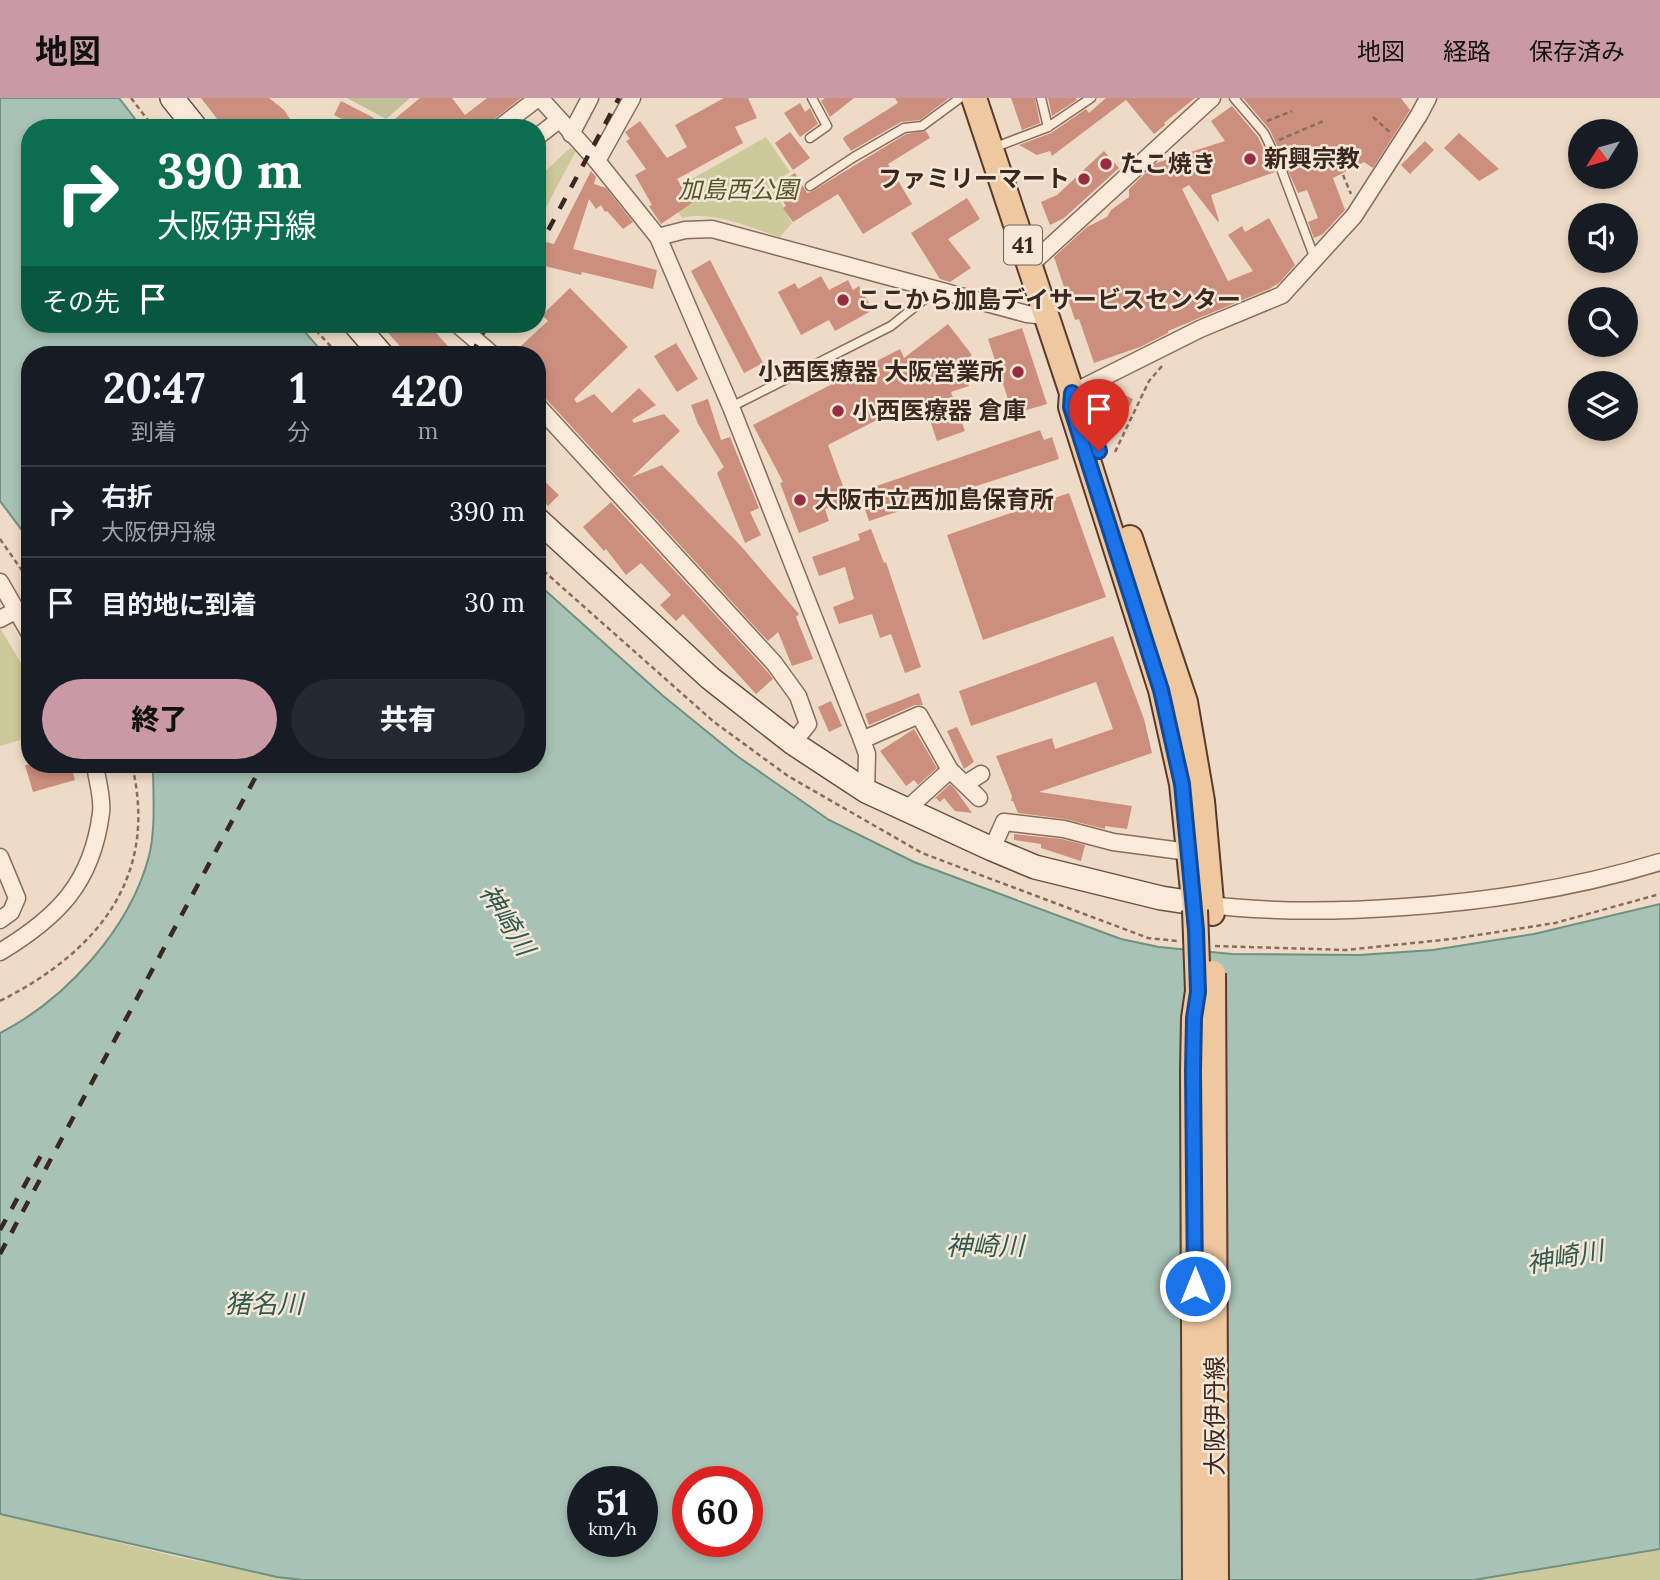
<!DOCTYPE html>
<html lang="ja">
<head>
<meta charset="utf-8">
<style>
  body { margin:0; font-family:Lora,"Noto Sans JP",serif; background:#242831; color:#f1f3f6; height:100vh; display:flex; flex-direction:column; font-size:26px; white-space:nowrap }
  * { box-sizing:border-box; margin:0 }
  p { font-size:23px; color:#9ea1a6 }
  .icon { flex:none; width:38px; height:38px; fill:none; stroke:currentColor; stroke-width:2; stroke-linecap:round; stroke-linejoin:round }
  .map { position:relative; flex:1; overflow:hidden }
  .sheet { position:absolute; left:21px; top:248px; width:525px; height:427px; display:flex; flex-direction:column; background:#171b24; border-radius:28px; box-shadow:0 4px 10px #0003 }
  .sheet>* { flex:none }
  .hud { position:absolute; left:21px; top:21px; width:525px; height:214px; border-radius:28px; box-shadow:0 4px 10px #0003; background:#0b6e4f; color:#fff; overflow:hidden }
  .needle { width:46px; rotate:233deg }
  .buttons { position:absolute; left:1568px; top:21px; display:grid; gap:14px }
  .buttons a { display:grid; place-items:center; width:70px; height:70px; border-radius:50%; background:#171b24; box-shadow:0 4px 10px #0003; font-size:35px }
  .speed { position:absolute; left:567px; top:1368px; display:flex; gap:14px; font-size:35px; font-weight:700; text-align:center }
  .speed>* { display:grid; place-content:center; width:91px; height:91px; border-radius:50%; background:#171b24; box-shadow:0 4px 10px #0003; line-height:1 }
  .speed small { font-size:18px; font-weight:400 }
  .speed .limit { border:10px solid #d22; background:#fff; color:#111 }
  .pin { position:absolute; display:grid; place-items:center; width:60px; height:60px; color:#fff; margin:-72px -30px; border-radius:50% 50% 50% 0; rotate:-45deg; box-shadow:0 0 7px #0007 }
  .pin .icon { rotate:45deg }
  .me { position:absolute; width:77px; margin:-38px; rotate:0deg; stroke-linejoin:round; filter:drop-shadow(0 0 5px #0008) }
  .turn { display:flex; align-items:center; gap:24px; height:147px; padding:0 21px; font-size:32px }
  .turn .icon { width:91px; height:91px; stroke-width:2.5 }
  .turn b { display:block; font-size:49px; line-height:60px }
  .then { display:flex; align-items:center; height:66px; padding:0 21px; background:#0003; gap:14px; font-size:26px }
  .eta { display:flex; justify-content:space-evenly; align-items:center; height:119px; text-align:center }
  .eta b { font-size:42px; font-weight:800; line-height:49px }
  .action { display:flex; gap:14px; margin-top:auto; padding:14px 21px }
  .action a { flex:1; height:80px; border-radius:42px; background:#c99aa5; color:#111; font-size:28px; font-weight:800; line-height:80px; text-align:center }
  .action a+a { background:#242831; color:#f1f3f6 }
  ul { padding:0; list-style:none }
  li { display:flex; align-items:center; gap:21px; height:91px; padding:0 21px; border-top:2px solid #363941 }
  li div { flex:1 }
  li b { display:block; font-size:26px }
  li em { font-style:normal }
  header { display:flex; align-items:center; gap:42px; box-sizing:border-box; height:98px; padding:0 35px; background:#c99aa5; color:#111 }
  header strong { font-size:33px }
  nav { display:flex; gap:38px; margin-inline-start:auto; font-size:24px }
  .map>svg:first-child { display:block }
</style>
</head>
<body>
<header>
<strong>地図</strong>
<nav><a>地図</a><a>経路</a><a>保存済み</a></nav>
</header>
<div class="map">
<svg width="1660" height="1482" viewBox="0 0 1660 1482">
  <rect width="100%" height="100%" fill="#eedbc7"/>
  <g fill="#ccc99b">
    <path d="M 766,39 L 790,74 L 771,86 L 792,125 L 780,139 C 750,130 713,112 682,120 L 667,95 Z"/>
    <polygon points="570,50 576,53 537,126 537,81"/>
    <polygon points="0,530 30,580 30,639 0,648"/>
    <polygon points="0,1416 178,1459 295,1482 0,1482"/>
    <polygon points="1660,1452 1660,1482 1477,1482"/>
  </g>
  <polygon fill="#c2bf99" points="347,0 410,0 386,21"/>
  <g fill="#a8c2b5" stroke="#6e9182" stroke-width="2" fill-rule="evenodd">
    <polygon points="0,0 119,0 142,30 30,30 30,226 298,226 325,257 30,257 30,443 0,403"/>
    <path d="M 537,485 L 662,597 L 737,658 L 829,722 L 914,764 L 1121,841 L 1159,849 L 1232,856 L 1359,857 L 1433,852 L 1534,836 L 1660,806 L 1660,1451 L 1474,1482 L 303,1482 L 277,1479 L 0,1416 L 0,935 C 65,902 130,831 149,758 C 156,730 153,696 153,667 L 537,667 ZM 583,1384 L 642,1384 L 642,1444 L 583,1444 ZM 688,1384 L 747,1384 L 747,1444 L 688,1444 Z"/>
  </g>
  <g fill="#cc8f7d">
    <polygon points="201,0 269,0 284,12 296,30 224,30"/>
    <polygon points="420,0 452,0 465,17 487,0 521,0 493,22 489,30 384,30"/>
    <polygon points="724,0 748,0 757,20 735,29 743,45 677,81 692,105 661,126 649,108 652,107 635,77 646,71 626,43 630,41 625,34 640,23 667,60 687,49 675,27"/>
    <polygon points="825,0 854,0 830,19 821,3"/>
    <polygon points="895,0 949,0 920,22 901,24 851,53 843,41 844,39 898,5"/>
    <polygon points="1011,0 1035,0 1040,25 1022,32"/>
    <polygon points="1048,0 1076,0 1077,2 1052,18"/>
    <polygon points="1106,0 1195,0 1164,25 1165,27 1154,36 1126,2 1052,58 1050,53 1037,57 1019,47 1051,35 1086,11 1089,15"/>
    <polygon points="1243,0 1401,0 1410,12 1373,70 1364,64 1333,80 1345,112 1323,136 1314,140 1308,124 1318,120 1307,92 1298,95 1270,32"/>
    <polygon points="341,3 374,20 369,30 359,30 334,17"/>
    <polygon points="800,5 805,14 810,10 818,26 800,39 784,15"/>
    <polygon points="1232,8 1258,39 1275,74 1211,97 1219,123 1218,124 1189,87 1182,91 1228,183 1253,173 1228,137 1242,128 1245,134 1269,120 1295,167 1279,185 1269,191 1168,233 1168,235 1140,249 1094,265 1079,221 1075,222 1054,159 1087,129 1107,119 1111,112 1129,99 1129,91 1156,65 1225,43 1211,23"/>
    <polygon points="926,33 930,40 888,66 912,106 863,136 838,96 793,124 783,110 786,108 774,88 795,75 807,95 811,94 906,36"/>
    <polygon points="790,34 810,60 793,72 775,45"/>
    <polygon points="1459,35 1499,71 1479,83 1444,50"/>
    <polygon points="1425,43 1434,52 1410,76 1401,67"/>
    <polygon points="1104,53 1119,70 1064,120 1050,127 1041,104 1057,97"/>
    <polygon points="591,73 596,79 594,86 606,90 633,124 623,131 607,113 605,114 601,107 596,111 589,101 573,151 657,172 653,191 582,174 581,177 537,166 537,142 554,146"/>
    <polygon points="967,100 980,121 948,141 971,170 950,184 940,181 911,135"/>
    <polygon points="710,162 763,265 744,275 691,173"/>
    <polygon points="821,178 829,192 848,182 853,192 859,188 873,212 835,233 829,222 801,237 778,194 795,185 798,191"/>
    <polygon points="570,190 628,249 574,301 577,305 594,296 612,315 639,290 656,307 632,322 634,325 664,316 680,333 632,379 662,367 740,447 799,516 796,519 813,561 792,568 778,534 768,543 537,291 537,257 511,257 548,223 542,217"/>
    <polygon points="380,226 428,226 456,257 408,257"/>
    <polygon points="948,226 972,257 962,264 969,288 951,294 965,333 937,343 922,299 828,347 848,402 825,411 829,423 799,435 780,385 783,384 753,327 900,251 904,260"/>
    <polygon points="1022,230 1047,306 1013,316 988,241"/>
    <polygon points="676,245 698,281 677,294 654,258"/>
    <polygon points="1122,296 1133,301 1118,333 1112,317"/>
    <polygon points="708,301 721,342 730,339 759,410 750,414 761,437 745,445 717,375 724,369 698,326 691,307"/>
    <polygon points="1040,332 1044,342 1052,339 1059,361 869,423 859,394"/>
    <polygon points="537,376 559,397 548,408 537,397"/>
    <polygon points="1069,395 1106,499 983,542 947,437"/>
    <polygon points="611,404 766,572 773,581 756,596 683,516 676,523 660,507 671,497 641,465 626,477 606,451 604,453 583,429"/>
    <polygon points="871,431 884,465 886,464 921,569 905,575 891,536 880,540 872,516 839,526 833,509 854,501 845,469 819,478 812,459 860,442 858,436"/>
    <polygon points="1113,538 1144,621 1152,655 1039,694 1132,708 1127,731 1105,728 1105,731 1065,721 1018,715 1013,703 1011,703 1012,698 996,658 1052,640 1055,651 1113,631 1096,584 971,628 959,593"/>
    <polygon points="919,595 923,607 915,607 869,627 865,616"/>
    <polygon points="831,603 842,628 829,634 818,609"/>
    <polygon points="957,629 974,664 964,671 947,633"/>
    <polygon points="914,631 937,670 918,687 914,682 906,688 880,653"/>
    <polygon points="25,667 71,667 75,682 33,694"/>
    <polygon points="950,686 955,691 972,715 955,713 944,700 940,704 936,700 933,702"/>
    <polygon points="1014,736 1062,741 1085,747 1081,763 1041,750 1041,746 1014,742"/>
  </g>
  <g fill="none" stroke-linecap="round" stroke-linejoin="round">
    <defs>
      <g id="lane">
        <polyline points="1041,0 1048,29"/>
        <polyline points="1234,0 1264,35 1280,68 1315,161"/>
        <polyline points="810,40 827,28 812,0"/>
        <polyline points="993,50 1048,29 1091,0"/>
        <polyline points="810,88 854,59 904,30 922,28 960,0"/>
        <polyline points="731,309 891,228 937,191"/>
      </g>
      <g id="street">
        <polyline points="540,0 597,63 658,139 731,309 862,642 867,656 866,693"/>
        <polyline points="499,30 538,0"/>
        <polyline points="571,36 590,0"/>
        <polyline points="537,39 559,22"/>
        <polyline points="597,63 632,0"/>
        <polyline points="658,139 685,132 712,131 1027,216 1046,218"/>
        <polyline points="1029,168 1212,0"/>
        <polyline points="457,226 493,257"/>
        <polyline points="1072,295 1200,231 1282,197 1354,118 1419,17 1428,0"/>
        <polyline points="537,307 774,565 798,598 808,626 793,645"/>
        <polyline points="0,484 30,536"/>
        <polyline points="0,521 17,512"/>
        <polyline points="862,642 919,617 950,672 979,700"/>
        <polyline points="965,686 981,676"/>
        <polyline points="906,712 950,672"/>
        <polyline points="992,751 1004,724 1064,731 1113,744 1189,754"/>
        <polyline points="0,759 17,800 11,814 0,822"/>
        <path d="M 1202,806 C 1270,815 1336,814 1404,809 C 1492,803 1576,790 1660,764"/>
        <path d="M 0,854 C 58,819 92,785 101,715 C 103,700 97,682 95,667"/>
      </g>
      <g id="secondary">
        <polyline points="172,0 196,30"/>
        <polyline points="355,226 382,257"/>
        <polyline points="537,421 710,580 793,645 866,693 992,751 1035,769 1161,800 1194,805"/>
      </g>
      <g id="primary">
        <polyline points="974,0 1072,295 1071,309 1161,592 1182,686 1195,812"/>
        <polyline points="1130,440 1185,604 1202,703 1212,815"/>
      </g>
    </defs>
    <use href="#lane" stroke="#8a6c5c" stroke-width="11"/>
    <use href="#street" stroke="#8a6c5c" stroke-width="19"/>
    <use href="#secondary" stroke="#6c4d3f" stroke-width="26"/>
    <use href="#primary" stroke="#583b30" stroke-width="28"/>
    <g stroke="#8a6c5c" stroke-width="2.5" stroke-dasharray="5 3.5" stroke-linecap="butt">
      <polyline points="131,0 154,30"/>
      <polyline points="1373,19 1391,35"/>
      <polyline points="1267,23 1292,13"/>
      <polyline points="1279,42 1326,22"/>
      <polyline points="1343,77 1351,96"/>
      <polyline points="310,226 339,257"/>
      <polyline points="1115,354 1149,283 1162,268"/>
      <polyline points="0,441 30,484"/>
      <polyline points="537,467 714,624 788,678 922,755 1148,840 1177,843"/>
      <polyline points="1215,848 1346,852 1452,841 1555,825 1660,796"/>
      <path d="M 0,903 C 97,854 159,780 132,667"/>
    </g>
    <use href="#lane" stroke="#f9eada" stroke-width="8"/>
    <use href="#street" stroke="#f9eada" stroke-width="16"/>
    <use href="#secondary" stroke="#f9eada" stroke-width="23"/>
    <use href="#primary" stroke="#f0c8a0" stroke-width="24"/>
    <g stroke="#3a2820" stroke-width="4.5" stroke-dasharray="12 12" stroke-linecap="butt">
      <polyline points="537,153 619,0"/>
      <polyline points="471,257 488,226"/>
      <polyline points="0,1132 44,1052"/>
      <polyline points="0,1156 262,667"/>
    </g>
    <defs>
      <g id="primary-bridge">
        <polyline points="1195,812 1198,893 1194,920 1193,973 1195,1482"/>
        <polyline points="1213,875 1216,1482"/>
      </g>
    </defs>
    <use href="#primary-bridge" stroke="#583b30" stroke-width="28" stroke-linecap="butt"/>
    <use href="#primary-bridge" stroke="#f0c8a0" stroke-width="24"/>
  </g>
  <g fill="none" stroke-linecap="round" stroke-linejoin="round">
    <defs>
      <polyline id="route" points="1099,353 1082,305 1072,295 1071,309 1161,592 1182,686 1196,832 1198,894 1194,920 1193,973 1195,1188"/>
    </defs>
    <use href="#route" stroke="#114b97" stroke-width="18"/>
    <use href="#route" stroke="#1a73e8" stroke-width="12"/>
  </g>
  <g fill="#982d42" stroke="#f5e7d7" stroke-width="2.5">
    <circle cx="1250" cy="61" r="7"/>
    <circle cx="1106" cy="66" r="7"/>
    <circle cx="1084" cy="81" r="7"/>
    <circle cx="843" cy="202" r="7"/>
    <circle cx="1018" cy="274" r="7"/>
    <circle cx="838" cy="313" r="7"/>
    <circle cx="800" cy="402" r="7"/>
  </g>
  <g text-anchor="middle" stroke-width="5" stroke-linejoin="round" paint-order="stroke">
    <rect fill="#f5e7d7" stroke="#726157" stroke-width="2" x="1004" y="127.5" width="38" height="39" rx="5"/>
    <g font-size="23" font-weight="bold" fill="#3a2820">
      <text x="1023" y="155">41</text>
    </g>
    <g font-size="24" font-weight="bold" fill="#3a2820" stroke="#f5e7d7" text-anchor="start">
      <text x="1264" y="69">新興宗教</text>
      <text x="1120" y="74">たこ焼き</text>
      <text x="1070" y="89" text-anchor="end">ファミリーマート</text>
      <text x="857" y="210">ここから加島デイサービスセンター</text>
      <text x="1004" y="282" text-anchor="end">小西医療器 大阪営業所</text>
      <text x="852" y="321">小西医療器 倉庫</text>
      <text x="814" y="410">大阪市立西加島保育所</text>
    </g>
    <g font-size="24" font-style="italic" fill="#535627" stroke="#f5e7d7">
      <text x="738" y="100">加島西公園</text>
    </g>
    <g font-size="24" fill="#3a2820" stroke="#f5e7d7">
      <text transform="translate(1215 1318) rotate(-90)" y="8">大阪伊丹線</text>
    </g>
    <g font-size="26" font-style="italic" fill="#2f5a4f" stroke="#f5e7d7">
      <text transform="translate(507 822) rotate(58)" y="9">神崎川</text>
      <text x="985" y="1157">神崎川</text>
      <text transform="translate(1565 1159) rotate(-10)" y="9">神崎川</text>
      <text x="264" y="1215">猪名川</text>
    </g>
  </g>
</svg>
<div class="buttons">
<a><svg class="needle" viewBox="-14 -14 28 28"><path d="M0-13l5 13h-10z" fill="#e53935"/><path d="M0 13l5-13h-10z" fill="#9ea1a6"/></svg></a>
<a><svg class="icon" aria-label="sound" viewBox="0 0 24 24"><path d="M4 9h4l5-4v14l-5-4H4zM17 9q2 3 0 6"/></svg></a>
<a><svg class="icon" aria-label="search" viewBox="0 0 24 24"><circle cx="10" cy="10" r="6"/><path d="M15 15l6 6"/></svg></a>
<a><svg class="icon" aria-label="layers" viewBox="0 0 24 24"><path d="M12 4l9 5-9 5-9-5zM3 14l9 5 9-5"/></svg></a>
</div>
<div class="speed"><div>51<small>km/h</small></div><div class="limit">60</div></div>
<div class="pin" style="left:1099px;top:353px;background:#d93025"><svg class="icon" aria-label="arrive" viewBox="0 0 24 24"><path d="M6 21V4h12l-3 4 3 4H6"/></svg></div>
<svg class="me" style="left:1195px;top:1188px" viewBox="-20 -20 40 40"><circle r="17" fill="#1a73e8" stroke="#fff" stroke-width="3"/><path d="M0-11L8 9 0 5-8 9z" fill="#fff"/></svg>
<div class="hud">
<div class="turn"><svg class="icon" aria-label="right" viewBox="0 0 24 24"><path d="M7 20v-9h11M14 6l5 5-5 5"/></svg><div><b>390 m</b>大阪伊丹線</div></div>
<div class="then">その先<svg class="icon" aria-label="arrive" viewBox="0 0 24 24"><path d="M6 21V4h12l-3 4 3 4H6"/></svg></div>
</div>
<section class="sheet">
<div class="eta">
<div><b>20:47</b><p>到着</p></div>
<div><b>1</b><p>分</p></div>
<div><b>420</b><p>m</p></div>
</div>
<ul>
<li><svg class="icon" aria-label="right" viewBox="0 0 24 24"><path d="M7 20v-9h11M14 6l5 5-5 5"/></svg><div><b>右折</b><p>大阪伊丹線</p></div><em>390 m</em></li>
<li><svg class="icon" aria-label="arrive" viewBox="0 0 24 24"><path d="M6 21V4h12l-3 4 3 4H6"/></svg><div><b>目的地に到着</b></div><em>30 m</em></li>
</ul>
<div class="action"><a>終了</a><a>共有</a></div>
</section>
</div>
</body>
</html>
